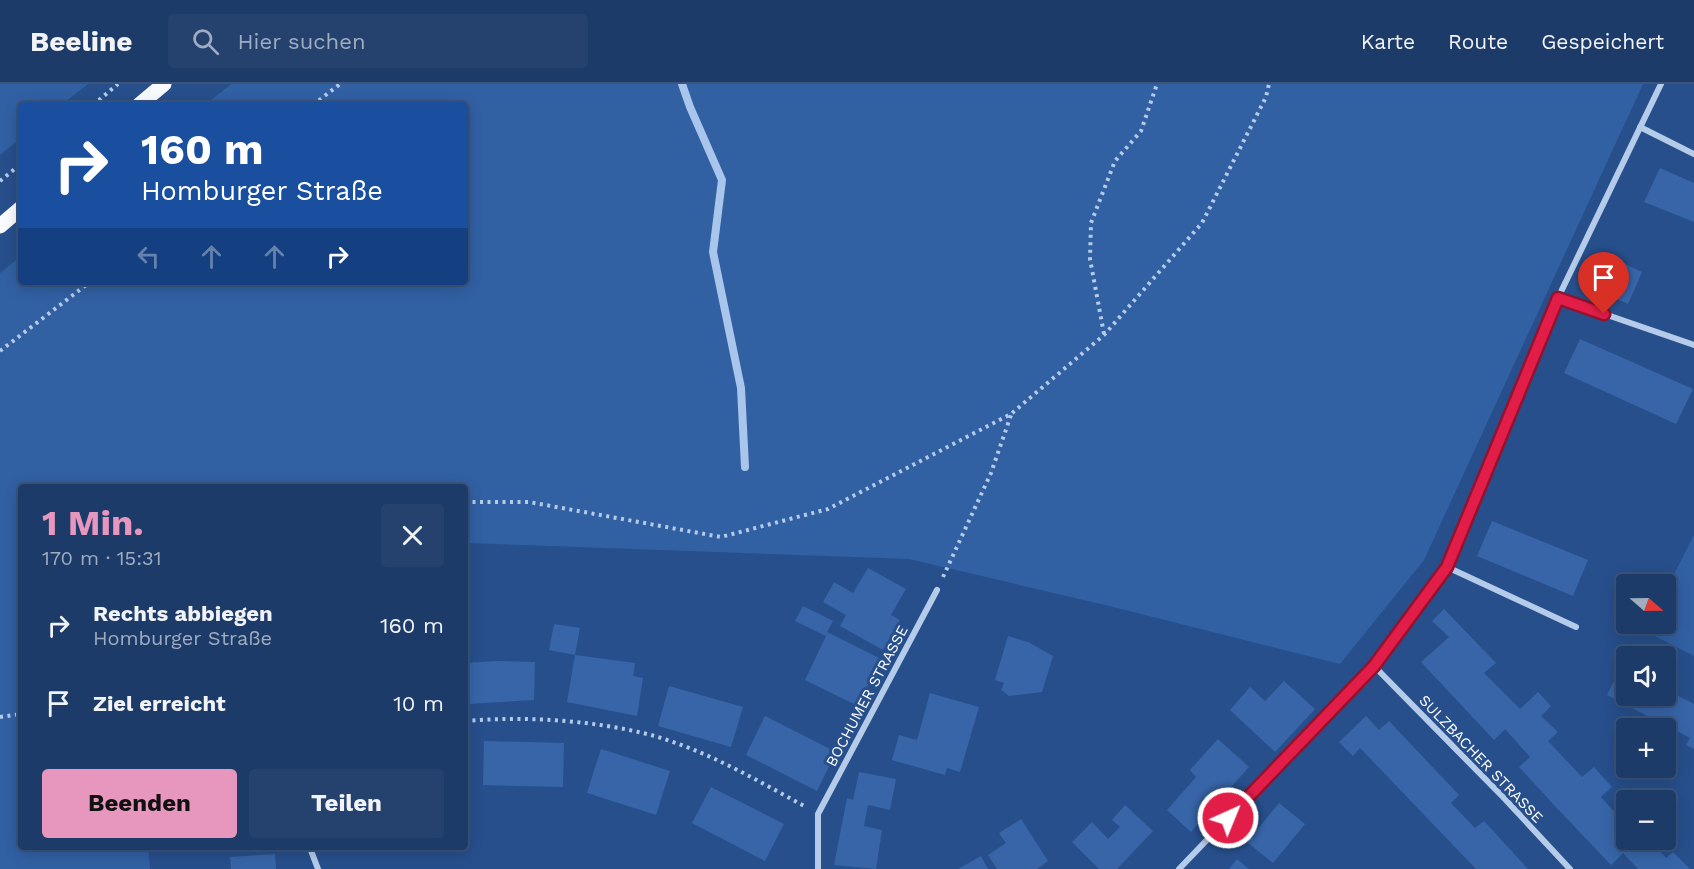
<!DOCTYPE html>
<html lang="de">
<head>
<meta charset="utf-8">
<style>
  body { margin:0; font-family:"Work Sans",sans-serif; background:#25426f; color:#f1f3f6; height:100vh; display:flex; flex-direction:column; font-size:22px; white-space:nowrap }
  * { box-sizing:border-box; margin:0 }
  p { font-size:20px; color:#a0adc0 }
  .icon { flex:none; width:33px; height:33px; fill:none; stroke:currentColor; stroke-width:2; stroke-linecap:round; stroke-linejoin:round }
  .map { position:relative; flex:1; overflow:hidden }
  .panel { position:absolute; left:18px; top:400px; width:450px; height:366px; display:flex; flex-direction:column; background:#1d3b69; border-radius:6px; box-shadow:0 3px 15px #0003,0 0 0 2px #3b557d }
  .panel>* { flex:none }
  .guide { position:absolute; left:18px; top:18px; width:450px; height:183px; border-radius:6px; box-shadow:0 3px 15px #0003,0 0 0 2px #3b557d; background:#1a4fa0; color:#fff; overflow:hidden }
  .needle { width:39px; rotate:110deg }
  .fabs { position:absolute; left:1616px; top:490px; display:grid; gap:12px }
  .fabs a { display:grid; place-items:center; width:60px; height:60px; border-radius:6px; background:#1d3b69; box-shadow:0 3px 15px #0003,0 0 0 2px #3b557d; font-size:30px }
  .pin { position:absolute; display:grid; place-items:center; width:51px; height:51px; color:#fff; margin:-62px -26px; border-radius:50% 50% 50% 0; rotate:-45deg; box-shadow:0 0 6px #0007 }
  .pin .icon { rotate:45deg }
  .me { position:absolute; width:66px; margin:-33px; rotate:44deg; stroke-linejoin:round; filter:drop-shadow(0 0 4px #0008) }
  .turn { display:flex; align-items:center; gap:21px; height:126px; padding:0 24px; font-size:27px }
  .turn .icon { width:78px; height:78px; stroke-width:2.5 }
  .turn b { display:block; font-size:42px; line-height:51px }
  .lanes { display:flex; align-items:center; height:57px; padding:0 24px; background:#0003; justify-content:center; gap:30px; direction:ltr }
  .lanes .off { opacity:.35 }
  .round { display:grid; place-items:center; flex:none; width:63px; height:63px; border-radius:6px; background:#25426f }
  .summary { display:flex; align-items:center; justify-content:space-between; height:102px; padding:0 24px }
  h1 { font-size:36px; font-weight:700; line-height:45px; color:#e797bd }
  .primary-button { display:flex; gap:12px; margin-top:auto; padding:12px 24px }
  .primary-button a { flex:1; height:69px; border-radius:6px; background:#e797bd; color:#111; font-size:24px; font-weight:700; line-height:69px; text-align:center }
  .primary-button a+a { background:#25426f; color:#f1f3f6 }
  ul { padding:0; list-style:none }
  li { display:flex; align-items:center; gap:18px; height:78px; padding:0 24px }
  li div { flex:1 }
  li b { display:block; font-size:22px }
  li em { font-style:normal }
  header { display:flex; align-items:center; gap:36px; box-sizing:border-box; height:84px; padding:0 30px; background:#1d3b69; border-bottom:2px solid #3b557d }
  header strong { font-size:28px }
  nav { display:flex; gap:33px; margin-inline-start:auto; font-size:21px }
  .search { width:420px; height:54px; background:#25426f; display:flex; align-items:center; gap:15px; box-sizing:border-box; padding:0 21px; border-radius:6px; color:#a0adc0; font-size:22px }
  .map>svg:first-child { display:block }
</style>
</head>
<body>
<header>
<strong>Beeline</strong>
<div class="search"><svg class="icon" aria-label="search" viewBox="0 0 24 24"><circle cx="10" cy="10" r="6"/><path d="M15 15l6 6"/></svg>Hier suchen</div>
<nav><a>Karte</a><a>Route</a><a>Gespeichert</a></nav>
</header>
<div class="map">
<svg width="1694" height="785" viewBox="0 0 1694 785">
  <rect width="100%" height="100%" fill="#274f8c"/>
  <g fill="#3160a3">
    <polygon points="0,0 88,0 61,21 21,21 21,54 0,71"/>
    <polygon points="231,0 1643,0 1424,476 1340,580 1109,522 909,475 465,459 465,404 21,404 21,764 148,764 150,785 0,785 0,189 21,172 21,198 465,198 465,21 205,21"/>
    <polygon points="1694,451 1694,572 1645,547 1648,540 1665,540 1665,508"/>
  </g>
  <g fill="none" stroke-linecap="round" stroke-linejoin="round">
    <polyline stroke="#aac5eb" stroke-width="8" points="682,0 690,23 722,96 713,168 741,304 745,383"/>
  </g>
  <g fill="#3765a8">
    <polygon points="1660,84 1694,99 1694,138 1644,118"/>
    <polygon points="1621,178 1642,188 1628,220 1606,210"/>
    <polygon points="1580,255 1693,305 1676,340 1564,289"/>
    <polygon points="1492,437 1588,476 1573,512 1477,472"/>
    <polygon points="868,484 906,505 891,531 900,536 883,566 840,542 846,531 823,518 834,498 853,509"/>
    <polygon points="803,522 833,537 827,548 881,575 858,622 805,596 826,552 795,537"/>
    <polygon points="1444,525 1496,579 1484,589 1520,625 1538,608 1551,622 1541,632 1558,648 1548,657 1582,693 1594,683 1612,703 1601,713 1626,741 1626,756 1650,756 1666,774 1673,768 1690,785 1638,785 1623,769 1611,781 1554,721 1519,683 1530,673 1515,656 1505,645 1494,656 1421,578 1449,553 1432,537"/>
    <polygon points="554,540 580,544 575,571 549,566"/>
    <polygon points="1008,552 1028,558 1053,572 1042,608 1009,612 1001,606 1004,599 995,596"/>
    <polygon points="575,571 635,579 633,592 643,594 637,632 567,618"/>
    <polygon points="498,577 535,578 534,616 468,620 465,579"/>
    <polygon points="1621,583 1626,585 1626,612 1665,612 1665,605 1694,620 1694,665 1686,661 1690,654 1607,611"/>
    <polygon points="1284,597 1315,625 1275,668 1230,626 1250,603 1265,617"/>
    <polygon points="669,602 743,623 731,663 658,642"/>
    <polygon points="930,609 979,623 960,688 947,684 945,691 892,676 899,651 917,656"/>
    <polygon points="765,632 836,668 817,707 746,671"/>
    <polygon points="1366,632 1379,646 1389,637 1459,711 1451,719 1475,744 1484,737 1528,785 1476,785 1360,664 1353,672 1339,658"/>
    <polygon points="1218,655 1249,683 1191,748 1167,726 1196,693 1190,686"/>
    <polygon points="484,657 564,659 563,703 483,701"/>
    <polygon points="601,665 670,687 656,731 587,709"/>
    <polygon points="859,688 896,695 890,726 868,721 864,742 882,746 876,785 834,781 847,714 853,716"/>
    <polygon points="711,703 784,740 765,777 692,739"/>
    <polygon points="1279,719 1305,740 1273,779 1247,758"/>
    <polygon points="1125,721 1153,747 1117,785 1099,785 1072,758 1092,738 1108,755 1120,743 1112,736"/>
    <polygon points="1021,735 1048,777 1037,785 997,785 988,771 1006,759 999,749"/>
    <polygon points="275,770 276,785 231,785 230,773"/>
    <polygon points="981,772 988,785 958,785"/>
    <polygon points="1237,775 1249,785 1229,785"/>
  </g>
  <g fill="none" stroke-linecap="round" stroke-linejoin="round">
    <g stroke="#b5cbea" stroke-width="4" stroke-dasharray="3 4.5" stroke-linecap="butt">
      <polyline points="93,21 118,0"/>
      <polyline points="313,21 340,0"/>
      <polyline points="0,97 21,80"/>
      <polyline points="1104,250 1090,175 1091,139 1115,77 1141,47 1157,0"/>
      <polyline points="0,267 90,198"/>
      <polyline points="465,418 529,418 721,453 828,425 1011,330 1104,251 1202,139 1266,13 1269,0"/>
      <polyline points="943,493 991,389 1011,331"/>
      <polyline points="0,633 21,630"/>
      <path d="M 465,637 C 526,632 592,636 651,651 C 705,666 755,695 804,722"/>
    </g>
    <g stroke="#b5cbea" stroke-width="6">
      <polyline points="1640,43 1694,70"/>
      <polyline points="1558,214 1694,261"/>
      <polyline points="1447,483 1576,543"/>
      <polyline points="1374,582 1503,713 1570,785"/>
      <polyline points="310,764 318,785"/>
      <polyline points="818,785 818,730 937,506"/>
      <polyline points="1179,785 1374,582 1447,483 1558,214 1661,0"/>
    </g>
    <g stroke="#f9fbfe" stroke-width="15">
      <polyline points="139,21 164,0"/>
      <polyline points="0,142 21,124"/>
    </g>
  </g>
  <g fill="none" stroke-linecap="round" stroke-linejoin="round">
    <defs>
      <polyline id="route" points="1228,734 1374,582 1447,483 1558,214 1604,230"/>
    </defs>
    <use href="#route" stroke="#92132f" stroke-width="15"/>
    <use href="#route" stroke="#e11d48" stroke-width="10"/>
  </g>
  <g text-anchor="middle" stroke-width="6" stroke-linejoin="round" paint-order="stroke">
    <g font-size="15" fill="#fff" stroke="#274f8c">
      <text transform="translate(867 612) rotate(-62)" y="5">BOCHUMER STRASSE</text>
      <text transform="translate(1481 675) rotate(46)" y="5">SULZBACHER STRASSE</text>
    </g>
  </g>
</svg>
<div class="fabs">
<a><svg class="needle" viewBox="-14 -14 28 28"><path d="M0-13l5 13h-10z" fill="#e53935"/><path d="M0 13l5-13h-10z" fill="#a0adc0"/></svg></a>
<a><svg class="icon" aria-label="sound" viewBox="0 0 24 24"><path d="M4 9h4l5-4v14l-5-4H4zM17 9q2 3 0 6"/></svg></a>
<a>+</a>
<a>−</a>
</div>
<div class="pin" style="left:1604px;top:230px;background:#d93025"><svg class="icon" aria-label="arrive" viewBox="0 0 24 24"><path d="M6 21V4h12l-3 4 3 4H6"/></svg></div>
<svg class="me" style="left:1228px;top:734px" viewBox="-20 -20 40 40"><circle r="17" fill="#e11d48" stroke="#fff" stroke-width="3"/><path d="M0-11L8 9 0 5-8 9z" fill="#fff"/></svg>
<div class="guide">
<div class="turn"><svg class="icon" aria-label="right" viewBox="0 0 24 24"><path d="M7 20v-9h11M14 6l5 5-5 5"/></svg><div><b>160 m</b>Homburger Straße</div></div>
<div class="lanes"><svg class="icon off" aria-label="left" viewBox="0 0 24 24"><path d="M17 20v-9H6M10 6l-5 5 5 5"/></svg><svg class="icon off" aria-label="ahead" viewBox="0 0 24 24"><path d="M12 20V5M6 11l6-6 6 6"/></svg><svg class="icon off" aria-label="ahead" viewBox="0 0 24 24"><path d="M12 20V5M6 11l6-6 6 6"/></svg><svg class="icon" aria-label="right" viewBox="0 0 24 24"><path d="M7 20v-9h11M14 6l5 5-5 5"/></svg></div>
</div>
<section class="panel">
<div class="summary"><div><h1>1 Min.</h1><p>170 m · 15:31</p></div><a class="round"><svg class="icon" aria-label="close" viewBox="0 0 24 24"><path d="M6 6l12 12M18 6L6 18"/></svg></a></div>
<ul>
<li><svg class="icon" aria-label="right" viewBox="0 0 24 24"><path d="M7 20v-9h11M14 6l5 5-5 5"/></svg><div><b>Rechts abbiegen</b><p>Homburger Straße</p></div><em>160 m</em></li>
<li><svg class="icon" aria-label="arrive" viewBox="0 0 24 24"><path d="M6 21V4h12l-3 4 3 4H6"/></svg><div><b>Ziel erreicht</b></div><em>10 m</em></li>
</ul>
<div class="primary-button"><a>Beenden</a><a>Teilen</a></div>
</section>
</div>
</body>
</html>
